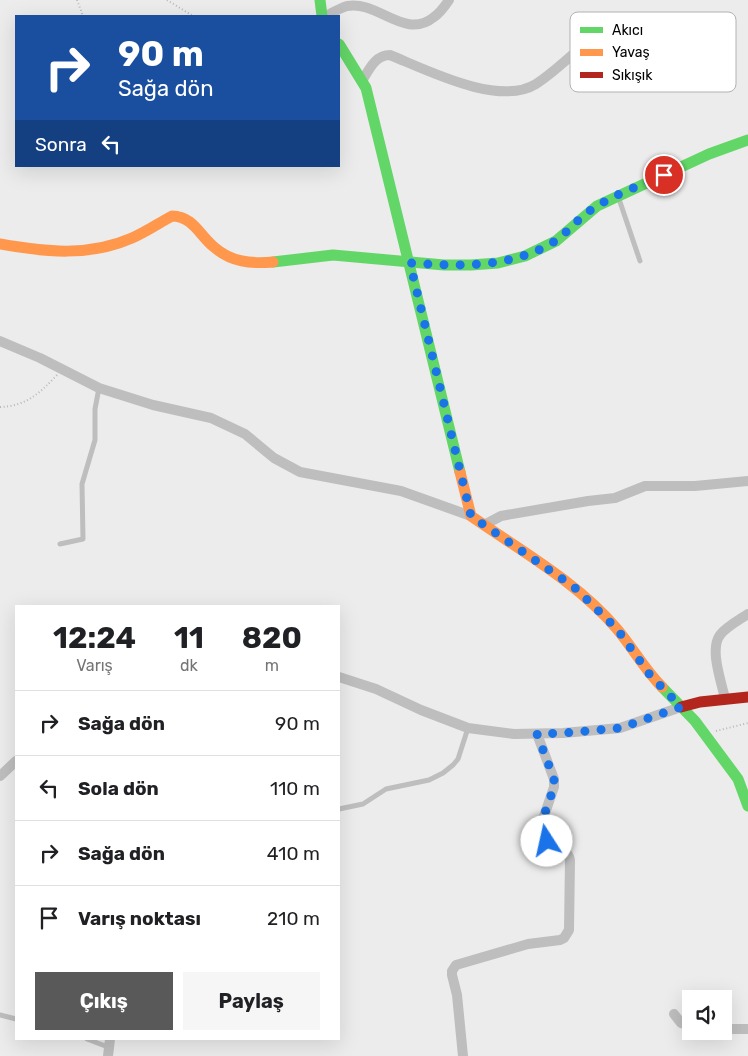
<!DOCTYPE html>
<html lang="tr">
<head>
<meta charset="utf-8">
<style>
  body { margin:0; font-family:Rubik,sans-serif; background:#f6f6f6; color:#202124; height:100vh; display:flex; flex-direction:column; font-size:19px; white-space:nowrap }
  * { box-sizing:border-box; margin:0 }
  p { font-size:16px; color:#757577 }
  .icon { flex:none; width:28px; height:28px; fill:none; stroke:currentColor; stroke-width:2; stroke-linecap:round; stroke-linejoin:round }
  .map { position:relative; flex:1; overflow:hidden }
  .details { position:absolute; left:15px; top:605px; width:325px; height:435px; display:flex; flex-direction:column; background:#fff; border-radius:0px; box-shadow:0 5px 20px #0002 }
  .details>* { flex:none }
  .hud { position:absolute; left:15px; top:15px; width:325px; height:152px; border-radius:0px; box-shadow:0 5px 20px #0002; background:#1a4fa0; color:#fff; overflow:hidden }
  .controls { position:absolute; left:682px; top:990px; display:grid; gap:10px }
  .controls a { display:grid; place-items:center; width:50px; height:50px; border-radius:0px; background:#fff; box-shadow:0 5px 20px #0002; font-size:25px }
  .pin { position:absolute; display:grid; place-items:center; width:42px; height:42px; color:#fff; margin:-21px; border:2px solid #fff; border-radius:50%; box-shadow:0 1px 5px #0007 }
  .me { position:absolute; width:55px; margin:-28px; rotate:350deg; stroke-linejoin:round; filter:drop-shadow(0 0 4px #0008) }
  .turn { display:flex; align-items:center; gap:18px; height:105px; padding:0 20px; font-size:22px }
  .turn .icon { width:65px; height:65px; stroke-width:2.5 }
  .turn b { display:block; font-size:35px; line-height:42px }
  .then { display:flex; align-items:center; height:48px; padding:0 20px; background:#0003; gap:10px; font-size:19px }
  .eta { display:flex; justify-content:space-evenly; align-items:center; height:85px; text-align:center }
  .eta b { font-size:30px; font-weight:700; line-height:35px }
  .cta { display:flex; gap:10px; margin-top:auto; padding:10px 20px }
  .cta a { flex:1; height:58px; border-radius:0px; background:#595959; color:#fff; font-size:20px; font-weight:700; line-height:58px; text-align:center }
  .cta a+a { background:#f6f6f6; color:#202124 }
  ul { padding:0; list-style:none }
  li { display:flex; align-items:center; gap:15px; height:65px; padding:0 20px; border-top:1px solid #e0e0e0 }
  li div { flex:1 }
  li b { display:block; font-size:19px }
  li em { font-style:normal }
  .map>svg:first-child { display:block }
</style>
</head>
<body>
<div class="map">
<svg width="748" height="1056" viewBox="0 0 748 1056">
  <rect width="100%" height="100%" fill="#fff"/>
  <path fill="#ececec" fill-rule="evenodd" d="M 0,0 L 748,0 L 748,1056 L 0,1056 ZM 16,16 L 339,16 L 339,166 L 16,166 ZM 16,606 L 339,606 L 339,1039 L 16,1039 ZM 691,999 L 724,999 L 724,1031 L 691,1031 Z"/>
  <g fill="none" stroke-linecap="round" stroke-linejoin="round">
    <g stroke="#b9b9b9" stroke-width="2" stroke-dasharray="1 2.5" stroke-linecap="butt">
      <polyline points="77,0 83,16"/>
      <polyline points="167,0 193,16"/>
      <path d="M 0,407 C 26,406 39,394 57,375"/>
      <polyline points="716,731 748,723"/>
    </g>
    <g stroke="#bebebe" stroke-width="5">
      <polyline points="618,196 640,261"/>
      <polyline points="60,544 83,539 82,484 95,440 95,409 99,388"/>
      <polyline points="339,809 363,804 386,789 429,780 443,773 453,765 458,759 468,728"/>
      <polyline points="0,1015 16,1019"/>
      <polyline points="87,1039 108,1047"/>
    </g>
    <g stroke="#bebebe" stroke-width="10">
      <path d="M 326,16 C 332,13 340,8 347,6 C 378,0 405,41 434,17 C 440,13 445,6 449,0"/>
      <path d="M 362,81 C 369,70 375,55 390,55 C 427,70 499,107 536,84 C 552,74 568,58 583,46"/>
      <polyline points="0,341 40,358 99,388 153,405 211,418 245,434 274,458 300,472 401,491 471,516"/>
      <polyline points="484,525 501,516 588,501 615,498 645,486 695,486 748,481"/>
      <polyline points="339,677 376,689 421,710 468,728 514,734 563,733 620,728 681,707"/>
      <path d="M 725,699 C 722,683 709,650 720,635 C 726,627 739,620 748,614"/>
      <polyline points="0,776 16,761"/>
      <polyline points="674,1014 681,1023 691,1026"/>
      <polyline points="724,1029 748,1029"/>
      <polyline points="108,1056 110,1039"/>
      <path d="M 463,1056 L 457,995 L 452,975 L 452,971 L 456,965 L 528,944 L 560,940 L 564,938 L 569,930 L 570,860 C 566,842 542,849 541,825 L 554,787 L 554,779 L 537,734"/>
    </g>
    <g stroke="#63d668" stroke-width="11">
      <polyline points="320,0 322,16"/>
      <polyline points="339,44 366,88 460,472"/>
      <polyline points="273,262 333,255 444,265 471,265 498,263 525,256 556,241 597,206 709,154 748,140"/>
      <polyline points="662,687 695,721 738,779 748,806"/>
    </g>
    <g stroke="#ff974d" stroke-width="11">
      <path d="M 0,244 C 45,252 89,257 132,238 C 146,232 159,223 172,216 C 193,216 200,236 214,247 C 231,262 251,264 273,262"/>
      <path d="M 460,472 L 471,516 C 521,551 577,582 617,629 C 633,648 644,669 662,687"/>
    </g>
    <polyline stroke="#b3261e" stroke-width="11" points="681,707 700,702 748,697"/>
  </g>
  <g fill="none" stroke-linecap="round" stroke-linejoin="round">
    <path stroke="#1a73e8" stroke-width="9" stroke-dasharray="0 16.2" d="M 547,841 L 541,831 L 541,824 L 554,787 L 554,779 L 537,734 L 564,733 L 620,728 L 681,707 L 650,675 L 617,629 L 574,587 L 471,516 L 410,263 C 455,266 499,268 541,249 C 563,239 571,225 588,212 C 610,196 639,186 664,175"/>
  </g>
  <rect x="570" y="12" width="166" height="80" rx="8" fill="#fff" stroke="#b2b2b2" stroke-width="1"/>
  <rect x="580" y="27" width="23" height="6" fill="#63d668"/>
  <rect x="580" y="49" width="23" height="7" fill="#ff974d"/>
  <rect x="580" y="72" width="23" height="6" fill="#b3261e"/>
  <g font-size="14" fill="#000">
    <text x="612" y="35">Akıcı</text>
    <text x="612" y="57">Yavaş</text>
    <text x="612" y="80">Sıkışık</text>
  </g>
</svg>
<div class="controls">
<a><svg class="icon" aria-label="sound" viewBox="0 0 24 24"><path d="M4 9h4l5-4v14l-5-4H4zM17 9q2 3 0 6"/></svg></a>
</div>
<div class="pin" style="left:664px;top:175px;background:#d93025"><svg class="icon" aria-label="arrive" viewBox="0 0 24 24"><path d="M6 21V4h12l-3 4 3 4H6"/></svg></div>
<svg class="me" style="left:547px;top:841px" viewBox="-20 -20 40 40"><circle r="19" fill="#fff"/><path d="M0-13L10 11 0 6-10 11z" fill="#1a73e8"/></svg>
<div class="hud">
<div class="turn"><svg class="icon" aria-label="right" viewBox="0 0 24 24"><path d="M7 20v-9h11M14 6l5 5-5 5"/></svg><div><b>90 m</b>Sağa dön</div></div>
<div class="then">Sonra<svg class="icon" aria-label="left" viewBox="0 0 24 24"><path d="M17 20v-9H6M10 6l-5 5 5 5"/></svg></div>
</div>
<section class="details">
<div class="eta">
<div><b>12:24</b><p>Varış</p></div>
<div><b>11</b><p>dk</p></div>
<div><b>820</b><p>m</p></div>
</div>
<ul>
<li><svg class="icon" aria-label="right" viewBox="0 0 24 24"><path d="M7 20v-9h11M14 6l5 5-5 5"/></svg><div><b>Sağa dön</b></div><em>90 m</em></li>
<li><svg class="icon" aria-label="left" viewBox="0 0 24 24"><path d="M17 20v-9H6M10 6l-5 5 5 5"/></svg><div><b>Sola dön</b></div><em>110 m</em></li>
<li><svg class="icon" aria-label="right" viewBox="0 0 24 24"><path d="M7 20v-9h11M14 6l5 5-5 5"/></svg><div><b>Sağa dön</b></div><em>410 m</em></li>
<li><svg class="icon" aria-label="arrive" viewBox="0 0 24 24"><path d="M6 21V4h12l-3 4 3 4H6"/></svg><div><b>Varış noktası</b></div><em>210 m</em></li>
</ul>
<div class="cta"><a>Çıkış</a><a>Paylaş</a></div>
</section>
</div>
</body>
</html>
